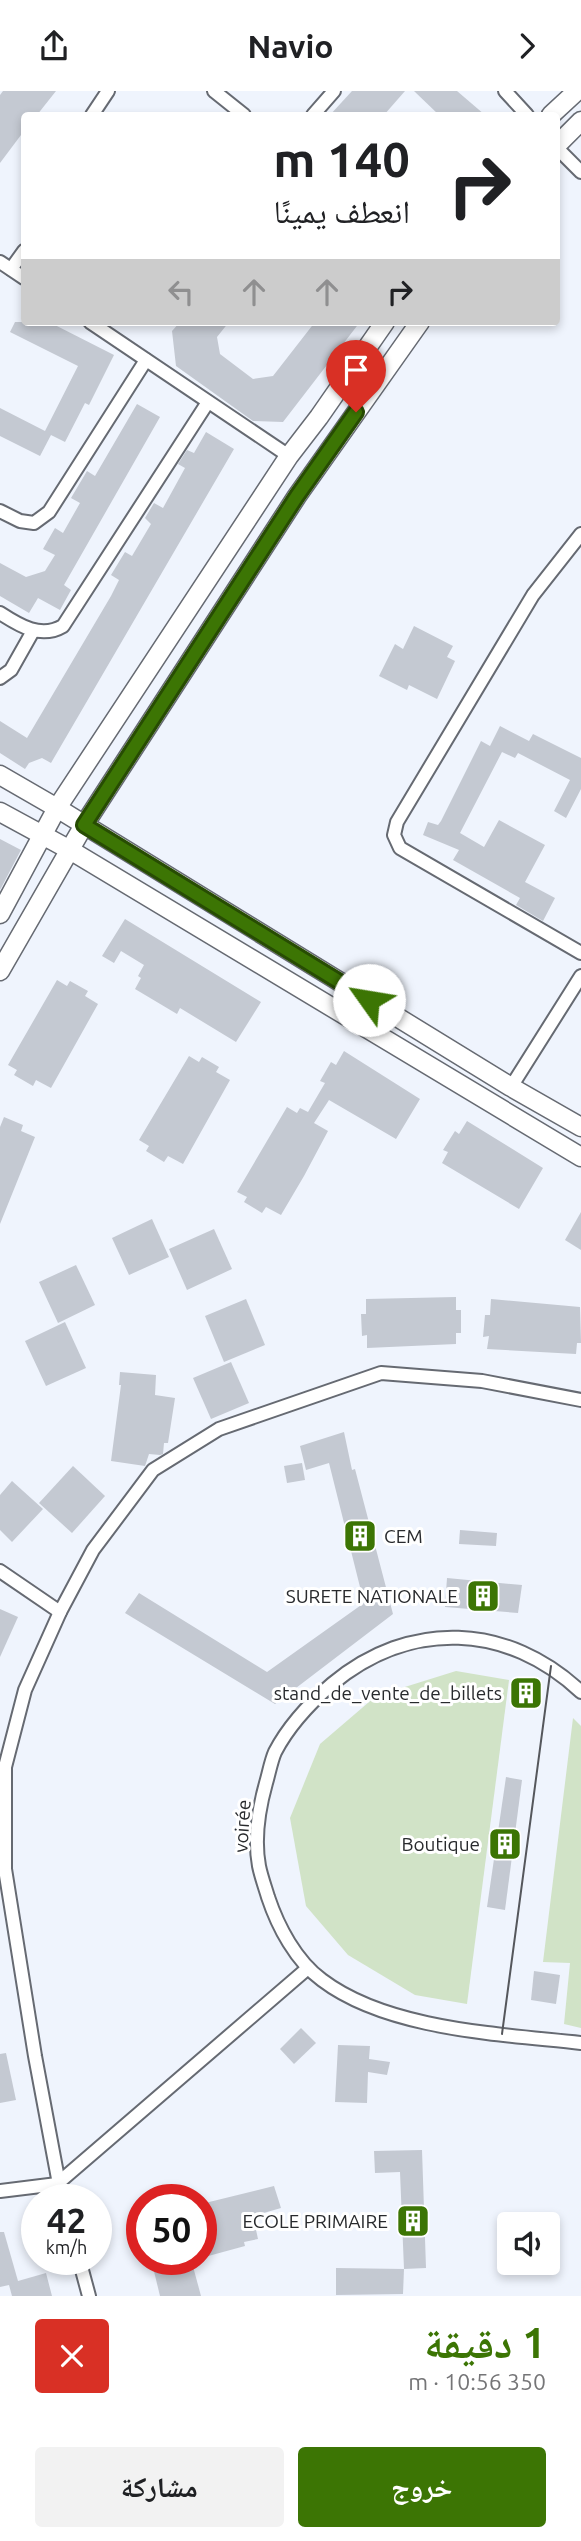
<!DOCTYPE html>
<html lang="ar">
<head>
<meta charset="utf-8">
<style>
  body { margin:0; font-family:Ubuntu,"Noto Naskh Arabic",sans-serif; background:#f2f2f2; color:#202124; direction:rtl; height:100vh; display:flex; flex-direction:column; font-size:26px; white-space:nowrap }
  * { box-sizing:border-box; margin:0 }
  p { font-size:23px; color:#757577 }
  .icon { flex:none; width:38px; height:38px; fill:none; stroke:currentColor; stroke-width:2; stroke-linecap:round; stroke-linejoin:round }
  .map { position:relative; height:2205px; overflow:hidden; direction:ltr }
  .drawer { display:flex; flex-direction:column; background:#fff; flex:1 }
  .drawer>* { flex:none }
  .hud { position:absolute; left:21px; top:21px; width:539px; height:214px; border-radius:7px; box-shadow:0 4px 10px #0003; direction:rtl; background:#fff; color:#202124; overflow:hidden }
  .tools { position:absolute; left:497px; top:2121px; display:grid; gap:14px }
  .tools a { display:grid; place-items:center; width:63px; height:63px; border-radius:7px; background:#fff; box-shadow:0 4px 10px #0003; font-size:35px }
  .speed { position:absolute; left:21px; top:2093px; display:flex; gap:14px; font-size:35px; font-weight:700; text-align:center }
  .speed>* { display:grid; place-content:center; width:91px; height:91px; border-radius:50%; background:#fff; box-shadow:0 4px 10px #0003; line-height:1 }
  .speed small { font-size:18px; font-weight:400 }
  .speed .limit { border:10px solid #d22; background:#fff; color:#111 }
  .pin { position:absolute; display:grid; place-items:center; width:60px; height:60px; color:#fff; margin:-72px -30px; border-radius:50% 50% 50% 0; rotate:-45deg; box-shadow:0 0 7px #0007 }
  .pin .icon { rotate:45deg }
  .me { position:absolute; width:77px; margin:-38px; rotate:302deg; stroke-linejoin:round; filter:drop-shadow(0 0 5px #0008) }
  .turn { display:flex; align-items:center; gap:24px; height:147px; padding:0 35px; font-size:32px }
  .turn .icon { width:91px; height:91px; stroke-width:2.5 }
  .turn b { display:block; font-size:49px; line-height:60px }
  .lanes { display:flex; align-items:center; height:66px; padding:0 35px; background:#0003; justify-content:center; gap:35px; direction:ltr }
  .lanes .off { opacity:.35 }
  .round { display:grid; place-items:center; flex:none; width:74px; height:74px; border-radius:7px; background:#f2f2f2 }
  .overview { display:flex; align-items:center; justify-content:space-between; height:119px; padding:0 35px }
  h1 { font-size:42px; font-weight:700; line-height:52px; color:#3c7504 }
  .action { display:flex; gap:14px; margin-top:auto; padding:14px 35px }
  .action a { flex:1; height:80px; border-radius:7px; background:#3c7504; color:#fff; font-size:28px; font-weight:700; line-height:80px; text-align:center }
  .action a+a { background:#f2f2f2; color:#202124 }
  header { display:flex; justify-content:space-between; align-items:center; height:91px; padding:0 35px; background:#fff; font-size:32px; font-weight:700 }
  .map>svg:first-child { display:block }
</style>
</head>
<body>
<header><svg class="icon" aria-label="forward" viewBox="0 0 24 24"><path d="M9 5l7 7-7 7"/></svg>Navio<svg class="icon" aria-label="share" viewBox="0 0 24 24"><path d="M12 15V3M7 8l5-5 5 5M5 13v7h14v-7"/></svg></header>
<div class="map">
<svg width="581" height="2205" viewBox="0 0 581 2205">
  <rect width="100%" height="100%" fill="#eff4fd"/>
  <g fill="#d1e3c7">
    <polygon points="456,1580 509,1589 467,1913 415,1904 348,1864 306,1815 290,1727 320,1653 376,1605"/>
    <polygon points="573,1627 581,1635 581,1937 564,1933 570,1872 543,1871"/>
  </g>
  <g fill="#c4c9d2">
    <polygon points="3,0 56,0 37,24 24,24 24,40 0,72 0,4"/>
    <polygon points="352,0 405,0 384,24 330,24"/>
    <polygon points="414,0 457,0 485,24 439,24"/>
    <polygon points="15,231 49,231 114,264 89,314 85,312 65,351 51,344 40,365 0,345 0,317 45,340 78,275 10,241"/>
    <polygon points="180,231 229,231 217,246 220,263 253,288 273,285 315,231 360,231 283,331 253,330 176,275 172,240"/>
    <polygon points="137,313 160,326 64,494 71,499 60,519 38,507 29,522 0,505 0,472 26,486 45,480 55,464 43,458 55,437 63,442 80,412 71,407 87,380 95,385"/>
    <polygon points="206,341 234,358 51,672 42,667 29,672 25,678 0,662 0,630 27,647 111,505 119,489 111,484 125,461 132,465 151,433 145,427 154,412 163,417 185,377 178,373 187,359 194,362"/>
    <polygon points="414,535 453,555 447,566 455,570 437,608 409,594 407,599 379,585 395,553 403,558"/>
    <polygon points="500,635 529,650 533,643 581,667 581,698 566,727 554,720 570,689 518,662 515,667 502,661 460,742 484,756 499,729 545,754 525,791 555,807 543,830 516,814 520,807 453,769 459,759 423,744 428,731 438,734 441,730 481,650 490,655"/>
    <polygon points="0,748 21,759 0,799"/>
    <polygon points="125,828 261,911 236,951 180,917 177,923 135,898 141,887 138,885 144,874 121,860 114,872 102,865"/>
    <polygon points="57,889 67,895 70,890 88,900 85,905 98,913 51,997 36,989 33,995 14,984 17,979 8,974"/>
    <polygon points="344,960 420,1008 396,1048 329,1009 314,1032 328,1040 304,1085 281,1124 266,1116 262,1122 244,1111 247,1106 237,1101 287,1016 297,1022 300,1017 308,1021 325,992 320,990 331,971 336,974"/>
    <polygon points="189,965 199,971 202,966 219,976 216,981 230,989 183,1073 168,1065 164,1071 146,1060 149,1055 139,1049"/>
    <polygon points="4,1026 23,1034 21,1040 35,1046 0,1133 0,1036"/>
    <polygon points="467,1030 543,1077 519,1118 442,1072 448,1061 443,1059 455,1040 459,1043"/>
    <polygon points="581,1121 581,1159 565,1149"/>
    <polygon points="152,1128 169,1166 129,1184 112,1147"/>
    <polygon points="214,1138 232,1178 187,1199 169,1158"/>
    <polygon points="76,1174 95,1214 58,1232 39,1191"/>
    <polygon points="456,1206 456,1219 461,1219 461,1242 456,1242 456,1253 367,1257 367,1244 362,1245 361,1223 366,1223 366,1208"/>
    <polygon points="246,1208 265,1254 224,1271 205,1225"/>
    <polygon points="491,1208 580,1216 581,1252 577,1252 576,1263 487,1258 489,1245 483,1246 485,1224 490,1224"/>
    <polygon points="65,1231 86,1277 46,1295 25,1250"/>
    <polygon points="231,1271 249,1312 211,1328 193,1287"/>
    <polygon points="120,1281 156,1284 155,1304 175,1307 168,1352 164,1352 163,1363 160,1364 149,1363 145,1375 111,1370 121,1294 119,1294"/>
    <polygon points="344,1341 352,1379 355,1378 393,1523 275,1613 125,1522 139,1502 267,1581 364,1512 329,1372 306,1379 300,1355"/>
    <polygon points="302,1372 305,1389 287,1392 284,1375"/>
    <polygon points="73,1375 105,1405 72,1442 39,1412"/>
    <polygon points="12,1390 43,1418 12,1451 0,1439 0,1404"/>
    <polygon points="460,1439 497,1442 496,1455 459,1453"/>
    <polygon points="447,1487 522,1494 518,1522 445,1516"/>
    <polygon points="0,1518 18,1526 0,1566"/>
    <polygon points="517,1589 538,1592 535,1616 514,1613"/>
    <polygon points="506,1686 522,1689 505,1819 487,1816"/>
    <polygon points="534,1880 560,1884 556,1913 531,1909"/>
    <polygon points="301,1937 316,1952 294,1973 280,1958"/>
    <polygon points="338,1954 370,1955 369,1968 390,1971 387,1984 368,1981 367,2012 335,2011"/>
    <polygon points="6,1962 16,2009 0,2012 0,1963"/>
    <polygon points="422,2059 426,2177 404,2178 400,2081 375,2082 374,2060"/>
    <polygon points="274,2095 281,2117 253,2125 258,2148 244,2151 245,2155 201,2167 201,2113"/>
    <polygon points="0,2141 4,2141 18,2190 46,2182 52,2205 12,2205 9,2194 0,2196"/>
    <polygon points="151,2168 191,2168 201,2205 160,2205"/>
    <polygon points="336,2177 404,2178 403,2203 336,2204"/>
  </g>
  <g fill="none" stroke-linecap="round" stroke-linejoin="round">
    <defs>
      <g id="street">
        <polyline points="214,0 244,24"/>
        <polyline points="505,0 527,24"/>
        <polyline points="92,24 108,0"/>
        <polyline points="313,24 334,0"/>
        <polyline points="556,56 581,81"/>
        <polyline points="0,171 24,187"/>
        <polyline points="11,178 24,160"/>
        <polyline points="90,231 289,365"/>
        <polyline points="0,420 20,430 34,432 49,421 146,269"/>
        <polyline points="581,443 533,504 397,731 394,744 400,757 581,862"/>
        <path d="M 0,522 C 20,535 41,548 63,535 L 208,311"/>
        <polyline points="0,587 11,579 33,540"/>
        <polyline points="511,996 581,885"/>
        <polyline points="0,1480 60,1521"/>
        <path d="M 581,1601 C 508,1532 410,1528 332,1593 C 310,1612 289,1634 275,1661 C 271,1670 269,1682 266,1692 C 259,1717 254,1748 259,1775 C 261,1785 265,1796 268,1806 C 278,1836 296,1870 322,1889 C 388,1939 501,1943 581,1952"/>
        <polyline points="0,2100 57,2093 308,1877"/>
        <polyline points="62,2109 35,1965 5,1778 5,1676 25,1599 60,1521 93,1459 153,1379 219,1338 381,1282 482,1290 581,1309"/>
        <polyline points="79,2168 89,2205"/>
      </g>
      <g id="secondary">
        <polyline points="551,24 577,0"/>
        <polyline points="556,55 581,30"/>
        <polyline points="0,684 57,717 511,996 581,1036"/>
        <polyline points="0,721 70,759 581,1066"/>
        <polyline points="0,823 57,717 289,365 319,326 385,231"/>
        <polyline points="0,880 84,734 297,405 420,231"/>
      </g>
    </defs>
    <use href="#street" stroke="#666a72" stroke-width="16"/>
    <use href="#secondary" stroke="#666a72" stroke-width="21"/>
    <use href="#street" stroke="#fff" stroke-width="12"/>
    <use href="#secondary" stroke="#fff" stroke-width="18"/>
    <polyline stroke="#55575c" stroke-width="2" points="502,1943 551,1575"/>
  </g>
  <g fill="none" stroke-linecap="round" stroke-linejoin="round">
    <defs>
      <polyline id="route" points="356,321 297,405 84,734 369,909"/>
    </defs>
    <use href="#route" stroke="#274c03" stroke-width="18"/>
    <use href="#route" stroke="#3c7504" stroke-width="12"/>
  </g>
  <defs>
    <symbol id="building-square" viewBox="-11 -11 22 22"><rect x="-9" y="-9" width="18" height="18" rx="4" fill="#3c7504" stroke="#fff"/><path d="M-4-6H4V6H1V3H-1V6H-4ZM-2.5-4.3h1.7v1.8h-1.7ZM.8-4.3h1.7v1.8H.8ZM-2.5-1h1.7V.8h-1.7ZM.8-1h1.7V.8H.8Z" fill="#fff"/></symbol>
  </defs>
  <g fill-rule="evenodd">
    <use href="#building-square" x="341" y="1426" width="38" height="38"/>
    <use href="#building-square" x="464" y="1486" width="38" height="38"/>
    <use href="#building-square" x="507" y="1583" width="38" height="38"/>
    <use href="#building-square" x="486" y="1734" width="38" height="38"/>
    <use href="#building-square" x="394" y="2111" width="38" height="38"/>
  </g>
  <g text-anchor="middle" stroke-width="6" stroke-linejoin="round" paint-order="stroke">
    <g font-size="19" fill="#282a2d" stroke="#fff" text-anchor="end">
      <text x="384" y="1452" text-anchor="start">CEM</text>
      <text x="458" y="1512">SURETE NATIONALE</text>
      <text x="502" y="1609">stand_de_vente_de_billets</text>
      <text x="480" y="1760">Boutique</text>
      <text x="388" y="2137">ECOLE PRIMAIRE</text>
    </g>
    <g font-size="19" fill="#282a2d" stroke="#fff">
      <text transform="translate(242 1735) rotate(-86)" y="7">voirée</text>
    </g>
  </g>
</svg>
<div class="tools">
<a><svg class="icon" aria-label="sound" viewBox="0 0 24 24"><path d="M4 9h4l5-4v14l-5-4H4zM17 9q2 3 0 6"/></svg></a>
</div>
<div class="speed"><div>42<small>km/h</small></div><div class="limit">50</div></div>
<div class="pin" style="left:356px;top:321px;background:#d93025"><svg class="icon" aria-label="arrive" viewBox="0 0 24 24"><path d="M6 21V4h12l-3 4 3 4H6"/></svg></div>
<svg class="me" style="left:369px;top:909px" viewBox="-20 -20 40 40"><circle r="19" fill="#fff"/><path d="M0-13L10 11 0 6-10 11z" fill="#3c7504"/></svg>
<div class="hud">
<div class="turn"><svg class="icon" aria-label="right" viewBox="0 0 24 24"><path d="M7 20v-9h11M14 6l5 5-5 5"/></svg><div><b>140 m</b>انعطف يمينًا</div></div>
<div class="lanes"><svg class="icon off" aria-label="left" viewBox="0 0 24 24"><path d="M17 20v-9H6M10 6l-5 5 5 5"/></svg><svg class="icon off" aria-label="ahead" viewBox="0 0 24 24"><path d="M12 20V5M6 11l6-6 6 6"/></svg><svg class="icon off" aria-label="ahead" viewBox="0 0 24 24"><path d="M12 20V5M6 11l6-6 6 6"/></svg><svg class="icon" aria-label="right" viewBox="0 0 24 24"><path d="M7 20v-9h11M14 6l5 5-5 5"/></svg></div>
</div>
</div>
<section class="drawer">
<div class="overview"><div><h1>1 دقيقة</h1><p>350 m · 10:56</p></div><a class="round" style="background:#d93025;color:#fff"><svg class="icon" aria-label="close" viewBox="0 0 24 24"><path d="M6 6l12 12M18 6L6 18"/></svg></a></div>
<div class="action"><a>خروج</a><a>مشاركة</a></div>
</section>
</body>
</html>
